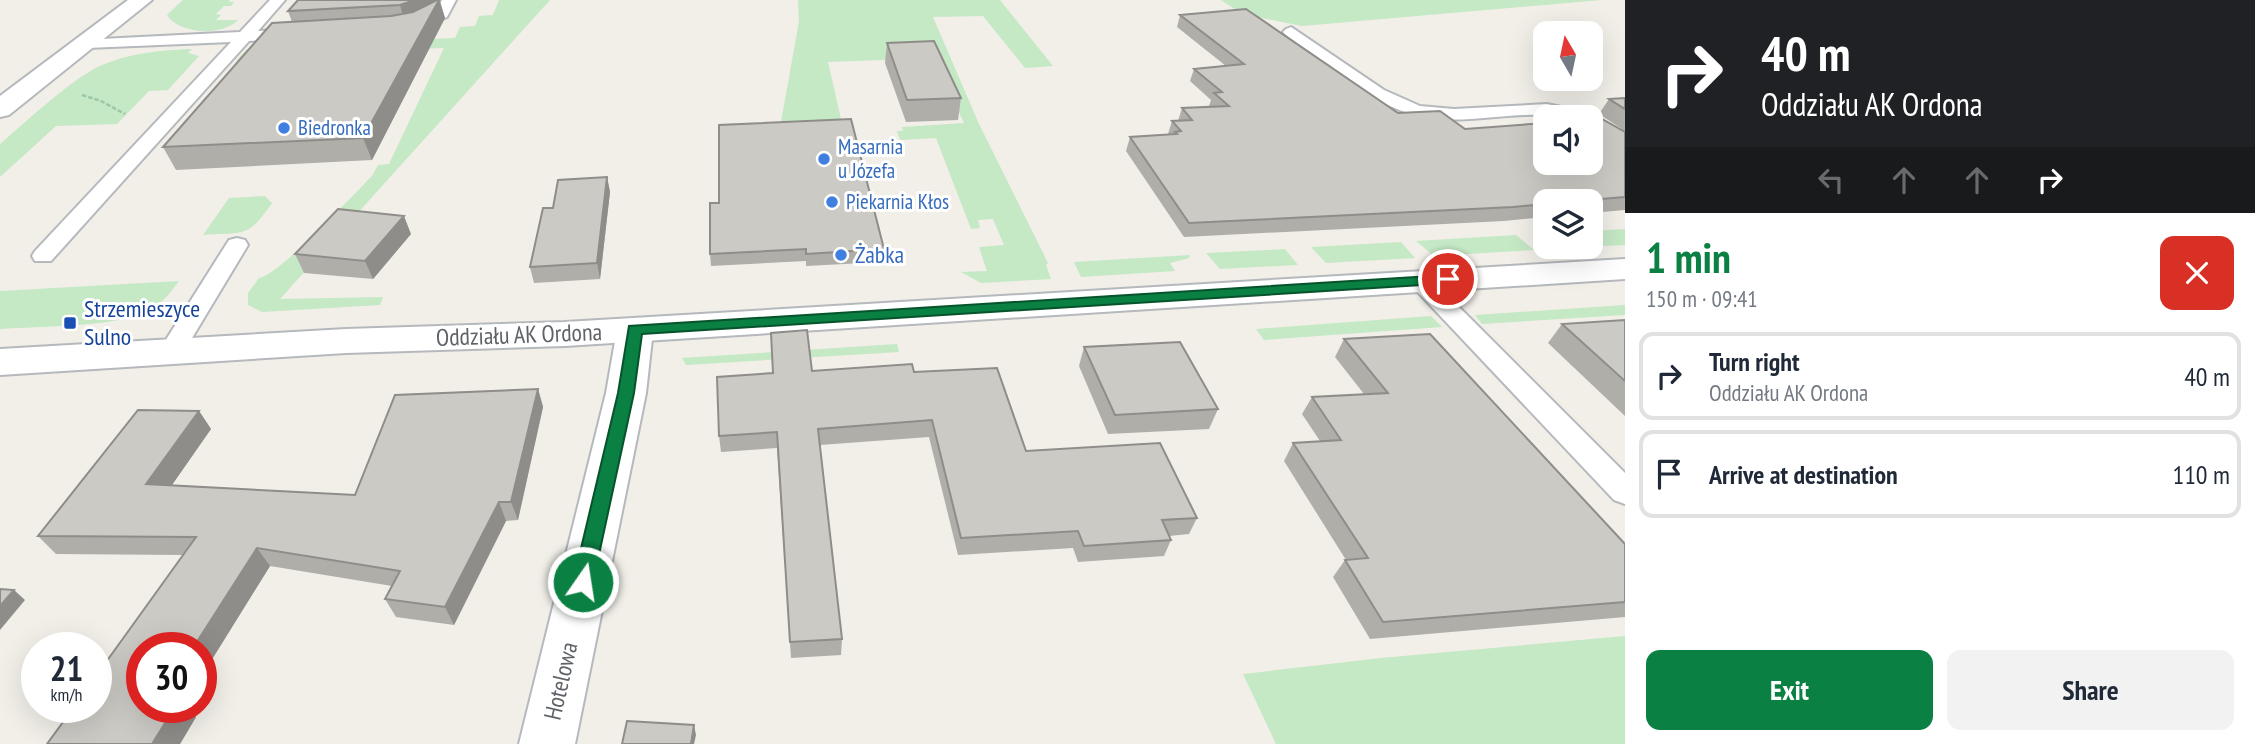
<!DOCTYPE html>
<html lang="en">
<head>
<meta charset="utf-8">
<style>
  body { margin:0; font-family:"PT Sans Narrow",sans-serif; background:#f2f2f3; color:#1f2937; height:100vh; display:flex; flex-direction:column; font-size:26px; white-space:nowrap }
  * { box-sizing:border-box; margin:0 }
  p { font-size:23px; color:#747a83 }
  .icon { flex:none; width:38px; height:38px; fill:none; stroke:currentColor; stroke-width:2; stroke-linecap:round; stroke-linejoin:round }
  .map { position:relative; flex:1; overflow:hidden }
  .drawer { display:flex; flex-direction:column; background:#fff; width:630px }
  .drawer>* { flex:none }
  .guide { background:#202124; color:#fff; overflow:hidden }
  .needle { width:46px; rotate:351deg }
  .fabs { position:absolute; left:1533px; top:21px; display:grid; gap:14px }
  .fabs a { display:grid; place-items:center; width:70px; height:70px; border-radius:14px; background:#fff; box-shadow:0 7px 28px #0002; font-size:35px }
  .speed { position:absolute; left:21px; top:632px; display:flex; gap:14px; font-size:35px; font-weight:700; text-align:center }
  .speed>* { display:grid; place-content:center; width:91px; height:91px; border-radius:50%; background:#fff; box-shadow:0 7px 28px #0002; line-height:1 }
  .speed small { font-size:18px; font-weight:400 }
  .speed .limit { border:10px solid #d22; background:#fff; color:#111 }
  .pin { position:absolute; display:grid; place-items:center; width:60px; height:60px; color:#fff; margin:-30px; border:4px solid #fff; border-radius:50%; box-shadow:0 2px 7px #0007 }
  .me { position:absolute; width:77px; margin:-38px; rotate:13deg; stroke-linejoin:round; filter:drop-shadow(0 0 5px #0008) }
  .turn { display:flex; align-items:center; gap:24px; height:147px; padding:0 21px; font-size:32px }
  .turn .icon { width:91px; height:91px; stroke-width:2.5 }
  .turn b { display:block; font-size:49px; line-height:60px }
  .lanes { display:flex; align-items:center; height:66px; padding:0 21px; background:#0003; justify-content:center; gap:35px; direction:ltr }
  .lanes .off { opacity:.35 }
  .round { display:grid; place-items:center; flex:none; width:74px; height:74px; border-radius:14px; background:#f2f2f3 }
  .head { display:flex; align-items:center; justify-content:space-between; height:119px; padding:0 21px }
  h1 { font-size:42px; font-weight:800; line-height:52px; color:#0b8043 }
  .primary-button { display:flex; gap:14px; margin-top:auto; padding:14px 21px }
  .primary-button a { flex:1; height:80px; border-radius:14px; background:#0b8043; color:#fff; font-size:28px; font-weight:800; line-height:80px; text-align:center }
  .primary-button a+a { background:#f2f2f3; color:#1f2937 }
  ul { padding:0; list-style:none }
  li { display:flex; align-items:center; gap:21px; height:88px; margin:0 14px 10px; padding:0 7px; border:4px solid #e0e1e3; border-radius:14px }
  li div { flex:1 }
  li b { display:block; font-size:26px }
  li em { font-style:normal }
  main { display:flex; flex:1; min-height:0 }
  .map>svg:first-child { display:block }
</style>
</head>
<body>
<main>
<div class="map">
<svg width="1625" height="744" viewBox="0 0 1625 744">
  <rect width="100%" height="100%" fill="#f1efe8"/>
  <g fill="#c5e8c5">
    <path d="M 183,0 L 230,0 L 229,2 L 234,2 L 231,6 L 224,6 L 216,14 L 221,15 L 216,20 L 238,20 C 221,37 179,34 167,15 Z"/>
    <path d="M 499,0 L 550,0 L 280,299 L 383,297 L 380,305 L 262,312 L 248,305 L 248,293 L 259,278 C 277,277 354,194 372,176 L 378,165 L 389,164 L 444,48 L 268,55 L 263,60 L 236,61 L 246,50 L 255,46 L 455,38 L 460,27 L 475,26 L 479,16 L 493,15 Z"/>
    <polygon points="798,0 1000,0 1053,66 1025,68 983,16 933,17 979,124 1048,263 1046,265 1051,279 981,283 961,272 987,271 979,247 1004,245 993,219 978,220 980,228 971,229 936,138 900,140 897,131 903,131 902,127 964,123 934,58 828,62 841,119 781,122 799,21"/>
    <polygon points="1221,0 1602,0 1302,26 1242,14"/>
    <path d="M 192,49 L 188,53 L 199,56 L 168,90 L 149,91 L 117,124 L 56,126 L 0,177 L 0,144 C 26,122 72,78 102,65 C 130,53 162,50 192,49 Z"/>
    <path d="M 265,196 L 272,203 C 247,239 245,232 203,235 L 229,198 Z"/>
    <polygon points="1625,229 1625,245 1581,247 1591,247 1591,231"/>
    <polygon points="1516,235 1534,250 1434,256 1416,241"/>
    <polygon points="1401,242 1415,258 1326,263 1311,247"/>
    <polygon points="1285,249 1298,265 1220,269 1206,253"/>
    <polygon points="1190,255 1189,258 1170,263 1175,271 1081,277 1074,262"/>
    <path d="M 179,281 C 171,292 163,302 152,309 C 118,328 40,326 0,329 L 0,291 Z"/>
    <polygon points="1625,305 1625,315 1482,324 1475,315"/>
    <polygon points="1431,316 1442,327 1264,340 1256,329"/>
    <polygon points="897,344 899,352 686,365 682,358"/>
    <polygon points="1625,636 1625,744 1276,744 1243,674 1381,658"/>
  </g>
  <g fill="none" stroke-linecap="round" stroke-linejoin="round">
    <defs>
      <g id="service">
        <polygon points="270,0 285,0 258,31 298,29 306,34 303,37 249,41 51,261 35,261 32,256 35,251 231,42 87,48 81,46 79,43 81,40 240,32"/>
        <polygon points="442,0 456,0 447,17 418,30 408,30 405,27 408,24 436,11"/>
        <path d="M 1291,27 L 1384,90 L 1420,106 L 1454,109 L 1547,104 L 1590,113 L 1593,117 L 1591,120 L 1591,117 C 1569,117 1548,114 1526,115 C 1487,116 1446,126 1408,113 C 1362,98 1324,64 1286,35 L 1283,32 L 1286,29 Z"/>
        <polygon points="237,238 245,240 248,245 180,358 171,361 162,358 158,352 162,346 229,240"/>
        <polygon points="1420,274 1428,276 1625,473 1625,504 1614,500 1412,286 1408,281 1412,276"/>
      </g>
      <g id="minor">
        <polygon points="128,0 152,0 9,115 0,117 0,96"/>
        <polygon points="635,318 648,322 653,330 646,393 575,744 519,744 606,393 617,330 622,322"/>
      </g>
      <polygon id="tertiary" points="1625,259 1625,279 565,346 346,353 0,375 0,349 346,329 565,322"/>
    </defs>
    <use href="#service" stroke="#b5b8bc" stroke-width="4"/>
    <use href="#minor" stroke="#b5b8bc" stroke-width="4"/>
    <use href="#tertiary" stroke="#b5b8bc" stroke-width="4"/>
    <polyline stroke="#9cc7a9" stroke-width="2.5" stroke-dasharray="4.5 2" stroke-linecap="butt" points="82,95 101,101 125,114"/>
    <use href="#service" fill="#fff" fill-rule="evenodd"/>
    <use href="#minor" fill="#fff" fill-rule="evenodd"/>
    <use href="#tertiary" fill="#fff" fill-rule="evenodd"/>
  </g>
  <g fill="#afaea9">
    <polygon points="440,0 445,18 372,160 176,170 163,147 292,22 288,11"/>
    <polygon points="1180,15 1398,113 1465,129 1625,132 1625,210 1591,213 1591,201 1545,201 1545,217 1504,221 1184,237 1126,151 1130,137 1168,134 1172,121 1178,121 1182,108 1211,107 1209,106 1211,100 1190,81 1194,69 1226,66 1177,27"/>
    <polygon points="887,43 961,98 958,120 906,122 885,63"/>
    <polygon points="1625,98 1625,131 1599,114 1609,99"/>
    <polygon points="607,177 610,192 600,279 534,283 530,267 553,208"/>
    <polygon points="710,203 884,249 883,262 806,266 806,261 711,266 710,254"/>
    <polygon points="411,234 373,279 304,273 295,254"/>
    <polygon points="1625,320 1625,416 1548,343 1562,324"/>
    <polygon points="1344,339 1625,544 1625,617 1370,639 1333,577 1345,560 1346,560 1284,461 1293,443 1320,441 1302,414 1312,397 1364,394 1335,357"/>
    <polygon points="1084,347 1218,409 1209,429 1108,434 1079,366"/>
    <polygon points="812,371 914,372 1026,451 1197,518 1189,534 1169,536 1171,540 1164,556 1078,562 1073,548 958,555 929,437 820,445 842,639 841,655 791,658 777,448 721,452 719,436 773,373"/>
    <polygon points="538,389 543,407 518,520 506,521 454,625 396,617 385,599 392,586 270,566 201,677 201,648 142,707 185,707 196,717 180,744 47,744 183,555 56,554 38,536 199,411 211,429 172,485 355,495"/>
  </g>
  <g fill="#8f8d8a">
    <polygon points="415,0 438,0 404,20 400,5"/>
    <polygon points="439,0 445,18 372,160 363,138"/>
    <polygon points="607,177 610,192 600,279 597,263"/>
    <polygon points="404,216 411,234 373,279 365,261"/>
    <polygon points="538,389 543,407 518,520 511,502"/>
    <polygon points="199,411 211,429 160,502 146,484"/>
    <polygon points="499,502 506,521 454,625 445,607"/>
    <polygon points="257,548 270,566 201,677 201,648 193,648"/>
    <polygon points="14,590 25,600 0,630 0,606"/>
    <polygon points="167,707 185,707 196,717 180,744 152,744"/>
    <polygon points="694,725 696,735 694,744 691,744"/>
  </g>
  <g fill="#cccac5" stroke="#8f8d8a" stroke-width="2">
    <polygon points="298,0 415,0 400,5 288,11"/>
    <polygon points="437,0 439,0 363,138 163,147 272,23 391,16 413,12"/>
    <polygon points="1246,9 1398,113 1440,111 1465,129 1545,123 1545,163 1591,163 1591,120 1602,119 1625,132 1625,197 1577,201 1545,201 1545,204 1513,207 1189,223 1130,137 1177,134 1175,132 1181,131 1172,121 1192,120 1182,108 1229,106 1214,93 1222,92 1194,69 1244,64 1180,15"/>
    <polygon points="934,41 961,98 907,100 887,43"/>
    <polygon points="1625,98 1625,109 1609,99"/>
    <polygon points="851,119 884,249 806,254 806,249 710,254 710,203 719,203 719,125"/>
    <polygon points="607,177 597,263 530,267 543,208 553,208 558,180"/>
    <polygon points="338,209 404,216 365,261 295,254"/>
    <polygon points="1625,320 1625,381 1562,324"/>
    <polygon points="807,330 812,371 912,364 914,372 997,368 1026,451 1160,443 1197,518 1162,520 1171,540 1084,546 1078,531 961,538 932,420 818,429 842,639 790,642 777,432 719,436 717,377 773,373 771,333"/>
    <polygon points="1430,334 1625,544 1625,602 1383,622 1345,560 1368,558 1293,443 1341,440 1312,397 1388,393 1344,339"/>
    <polygon points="1180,342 1218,409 1115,415 1084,347"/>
    <polygon points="538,389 511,502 499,502 445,607 385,599 400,571 257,548 193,648 142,648 142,707 175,707 152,744 47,744 74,707 96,707 96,676 196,537 38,536 138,410 199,411 146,484 355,495 395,395"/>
    <polygon points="0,589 14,590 0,606"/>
    <polygon points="627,721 694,725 691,744 622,744"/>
  </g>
  <polygon fill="#0b8043" stroke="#07532c" stroke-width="2" points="1448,275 1453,276 1453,283 642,334 634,393 593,582 591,588 583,591 576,588 573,582 618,393 629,326"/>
  <g fill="#3f7fe0" stroke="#fff" stroke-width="2.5">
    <circle cx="284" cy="128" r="7"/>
    <circle cx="824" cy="159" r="7"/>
    <circle cx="832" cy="202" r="7"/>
    <circle cx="841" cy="255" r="7"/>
  </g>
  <rect fill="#1a4fb4" stroke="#fff" stroke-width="2.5" x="63" y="316" width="14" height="14" rx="3.5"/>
  <g text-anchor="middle" stroke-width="6" stroke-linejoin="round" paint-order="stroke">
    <g font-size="21" fill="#366cbe" stroke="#fff" text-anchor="start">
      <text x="298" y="135">Biedronka</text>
      <text x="838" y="154">Masarnia<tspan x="838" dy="24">u Józefa</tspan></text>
      <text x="846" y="209">Piekarnia Kłos</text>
    </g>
    <g font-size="24" fill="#366cbe" stroke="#fff" text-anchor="start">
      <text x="855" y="263">Żabka</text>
    </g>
    <g font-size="24" fill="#164399" stroke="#fff" text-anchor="start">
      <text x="84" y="317">Strzemieszyce<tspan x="84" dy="28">Sulno</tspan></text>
    </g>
    <g font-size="24" fill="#5f6368" stroke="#fff">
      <text transform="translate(519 335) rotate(-2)" y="8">Oddziału AK Ordona</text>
      <text transform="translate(561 681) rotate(-77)" y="8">Hotelowa</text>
    </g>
  </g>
</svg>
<div class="fabs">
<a><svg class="needle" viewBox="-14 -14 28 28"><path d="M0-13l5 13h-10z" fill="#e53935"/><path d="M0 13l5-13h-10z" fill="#747a83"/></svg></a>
<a><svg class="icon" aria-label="sound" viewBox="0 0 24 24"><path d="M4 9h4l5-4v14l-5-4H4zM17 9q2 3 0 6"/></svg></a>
<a><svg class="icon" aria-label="layers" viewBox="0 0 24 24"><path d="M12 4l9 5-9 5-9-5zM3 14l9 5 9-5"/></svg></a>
</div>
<div class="speed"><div>21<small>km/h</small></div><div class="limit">30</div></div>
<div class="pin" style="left:1448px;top:279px;background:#d93025"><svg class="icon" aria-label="arrive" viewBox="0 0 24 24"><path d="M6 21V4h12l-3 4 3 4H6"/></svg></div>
<svg class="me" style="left:583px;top:582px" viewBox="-20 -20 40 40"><circle r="17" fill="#0b8043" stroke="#fff" stroke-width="3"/><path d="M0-11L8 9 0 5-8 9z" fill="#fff"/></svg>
</div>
<section class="drawer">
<div class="guide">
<div class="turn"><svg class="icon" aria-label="right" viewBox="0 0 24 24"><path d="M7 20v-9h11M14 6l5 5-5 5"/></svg><div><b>40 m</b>Oddziału AK Ordona</div></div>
<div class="lanes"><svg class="icon off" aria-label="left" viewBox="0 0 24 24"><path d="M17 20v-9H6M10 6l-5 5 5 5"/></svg><svg class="icon off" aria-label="ahead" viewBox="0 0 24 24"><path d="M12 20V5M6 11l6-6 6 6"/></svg><svg class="icon off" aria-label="ahead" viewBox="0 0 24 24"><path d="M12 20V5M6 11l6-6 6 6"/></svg><svg class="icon" aria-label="right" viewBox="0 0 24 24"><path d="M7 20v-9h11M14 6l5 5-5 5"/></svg></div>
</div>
<div class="head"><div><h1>1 min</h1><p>150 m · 09:41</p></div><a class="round" style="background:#d93025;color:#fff"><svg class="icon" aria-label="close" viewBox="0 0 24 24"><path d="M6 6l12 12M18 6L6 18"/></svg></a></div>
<ul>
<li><svg class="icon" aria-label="right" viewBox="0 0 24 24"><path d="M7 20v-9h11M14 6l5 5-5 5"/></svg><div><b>Turn right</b><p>Oddziału AK Ordona</p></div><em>40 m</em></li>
<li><svg class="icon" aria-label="arrive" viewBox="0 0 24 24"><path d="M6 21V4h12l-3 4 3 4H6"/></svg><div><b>Arrive at destination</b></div><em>110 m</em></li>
</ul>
<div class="primary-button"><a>Exit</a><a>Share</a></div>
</section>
</main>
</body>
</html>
